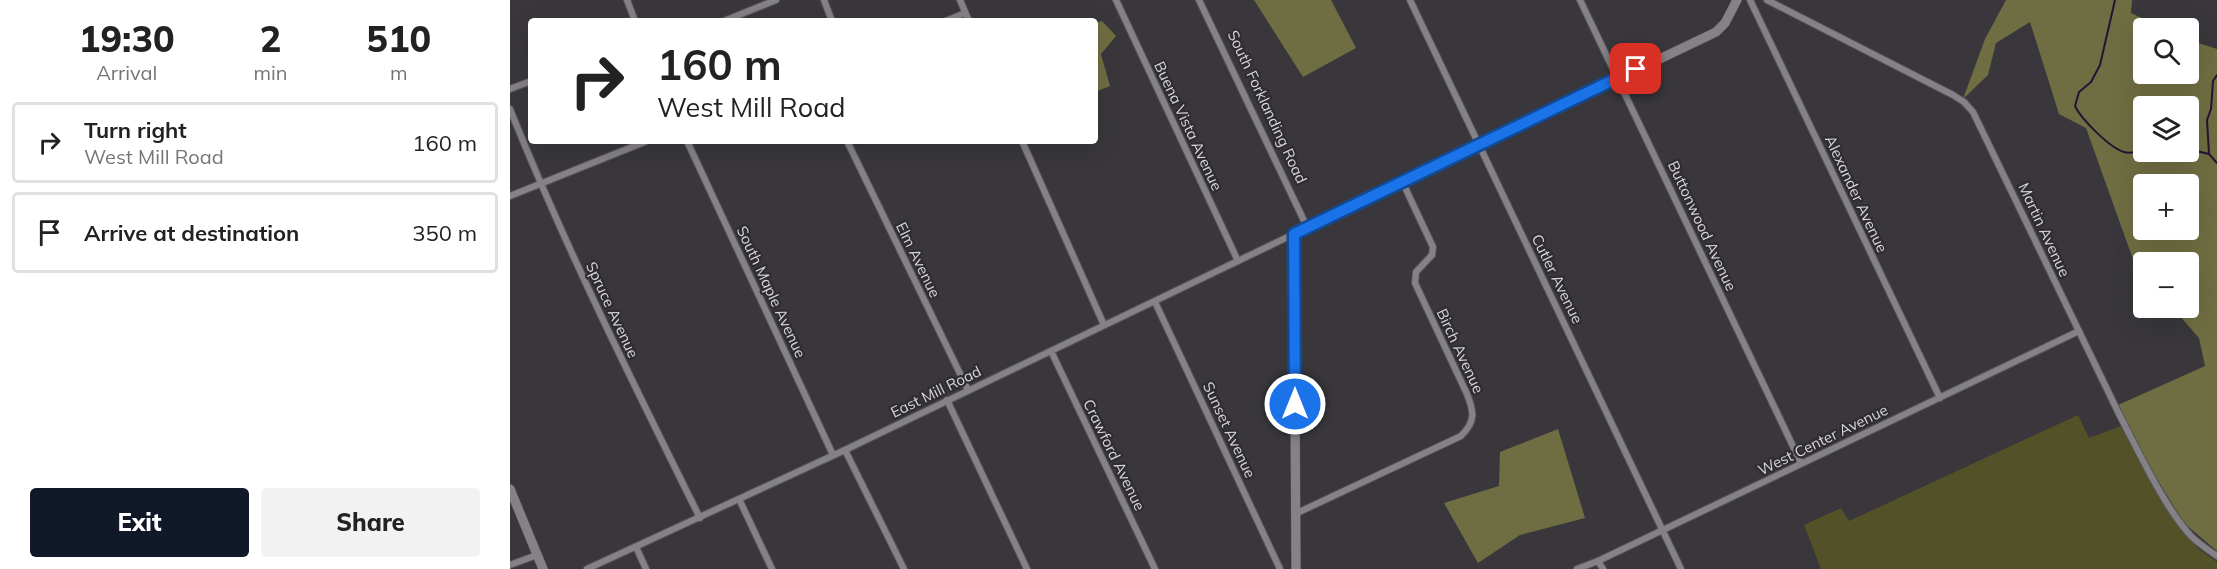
<!DOCTYPE html>
<html lang="en">
<head>
<meta charset="utf-8">
<style>
  body { margin:0; font-family:Mulish,sans-serif; background:#f2f2f2; color:#222; height:100vh; display:flex; flex-direction:column; font-size:22px; white-space:nowrap }
  * { box-sizing:border-box; margin:0 }
  p { font-size:20px; color:#767676 }
  .icon { flex:none; width:33px; height:33px; fill:none; stroke:currentColor; stroke-width:2; stroke-linecap:round; stroke-linejoin:round }
  .map { position:relative; flex:1; overflow:hidden }
  .panel { display:flex; flex-direction:column; background:#fff; width:510px }
  .panel>* { flex:none }
  .guide { position:absolute; left:18px; top:18px; width:570px; height:126px; border-radius:6px; box-shadow:0 6px 24px #0002; background:#fff; color:#222; overflow:hidden }
  .buttons { position:absolute; left:1623px; top:18px; display:grid; gap:12px }
  .buttons a { display:grid; place-items:center; width:66px; height:66px; border-radius:6px; background:#fff; box-shadow:0 6px 24px #0002; font-size:30px }
  .pin { position:absolute; display:grid; place-items:center; width:51px; height:51px; color:#fff; margin:-26px; border-radius:12px; box-shadow:0 3px 9px #0006 }
  .me { position:absolute; width:66px; margin:-33px; rotate:0deg; stroke-linejoin:round; filter:drop-shadow(0 0 4px #0008) }
  .turn { display:flex; align-items:center; gap:21px; height:126px; padding:0 30px; font-size:27px }
  .turn .icon { width:78px; height:78px; stroke-width:2.5 }
  .turn b { display:block; font-size:42px; line-height:51px }
  .eta { display:flex; justify-content:space-evenly; align-items:center; height:102px; text-align:center }
  .eta b { font-size:36px; font-weight:800; line-height:42px }
  .button { display:flex; gap:12px; margin-top:auto; padding:12px 30px }
  .button a { flex:1; height:69px; border-radius:6px; background:#111827; color:#fff; font-size:24px; font-weight:800; line-height:69px; text-align:center }
  .button a+a { background:#f2f2f2; color:#222 }
  ul { padding:0; list-style:none }
  li { display:flex; align-items:center; gap:18px; height:81px; margin:0 12px 9px; padding:0 18px; border:3px solid #e0e0e0; border-radius:6px }
  li div { flex:1 }
  li b { display:block; font-size:22px }
  li em { font-style:normal }
  main { display:flex; flex:1; min-height:0 }
  .map>svg:first-child { display:block }
</style>
</head>
<body>
<main>
<section class="panel">
<div class="eta">
<div><b>19:30</b><p>Arrival</p></div>
<div><b>2</b><p>min</p></div>
<div><b>510</b><p>m</p></div>
</div>
<ul>
<li><svg class="icon" aria-label="right" viewBox="0 0 24 24"><path d="M7 20v-9h11M14 6l5 5-5 5"/></svg><div><b>Turn right</b><p>West Mill Road</p></div><em>160 m</em></li>
<li><svg class="icon" aria-label="arrive" viewBox="0 0 24 24"><path d="M6 21V4h12l-3 4 3 4H6"/></svg><div><b>Arrive at destination</b></div><em>350 m</em></li>
</ul>
<div class="button"><a>Exit</a><a>Share</a></div>
</section>
<div class="map">
<svg width="1707" height="569" viewBox="0 0 1707 569">
  <rect width="100%" height="100%" fill="#39373b"/>
  <polygon fill="#525127" points="1568,415 1579,438 1614,425 1674,523 1670,528 1689,549 1707,562 1707,569 1311,569 1294,525 1331,508 1339,521"/>
  <g fill="#6f6e42" fill-rule="evenodd">
    <polygon points="744,0 821,0 846,48 793,77"/>
    <path d="M 1496,0 L 1622,0 L 1621,13 L 1653,28 L 1634,28 L 1634,74 L 1678,74 L 1679,40 L 1707,49 L 1707,551 L 1674,523 L 1614,425 L 1608,405 L 1695,366 L 1689,338 L 1663,308 L 1678,308 L 1678,262 L 1634,262 L 1633,273 L 1624,262 L 1576,128 L 1549,114 L 1520,22 L 1486,43 L 1478,75 L 1453,99 L 1475,39 ZM 1634,106 L 1678,106 L 1678,152 L 1634,152 ZM 1634,184 L 1678,184 L 1678,230 L 1634,230 Z"/>
    <polygon points="592,21 606,36 591,54 600,86 585,92 585,23"/>
    <polygon points="1048,429 1075,518 1010,535 968,563 934,503 989,486 990,452"/>
  </g>
  <g fill="none" stroke-linecap="round" stroke-linejoin="round">
    <g stroke="#251333" stroke-width="2">
      <path d="M 1605,0 L 1590,65 L 1581,82 L 1569,92 L 1565,106 C 1571,119 1600,148 1614,152 C 1621,154 1627,152 1634,150"/>
      <polyline points="1678,149 1699,154 1707,163"/>
      <polyline points="1699,154 1697,120 1701,109 1703,81 1707,75"/>
    </g>
    <defs>
      <g id="street">
        <polyline points="117,0 125,21"/>
        <polyline points="314,0 322,21"/>
        <polyline points="450,0 459,21"/>
        <polyline points="606,0 728,261"/>
        <polyline points="689,0 797,227"/>
        <polyline points="900,0 1171,569"/>
        <polyline points="1070,0 1291,463"/>
        <polyline points="1240,0 1430,398"/>
        <path d="M 1257,0 L 1443,95 L 1454,102 L 1463,112 L 1609,414 C 1628,450 1654,507 1681,536 C 1689,544 1698,550 1707,556"/>
        <polyline points="214,21 266,0"/>
        <polyline points="436,21 455,13"/>
        <polyline points="0,89 21,81"/>
        <path d="M 0,109 C 56,249 123,383 190,518"/>
        <polyline points="177,141 323,455"/>
        <polyline points="337,141 458,390"/>
        <polyline points="512,141 594,325"/>
        <polyline points="0,196 137,141"/>
        <polyline points="645,302 770,569"/>
        <polyline points="541,351 645,569"/>
        <polyline points="437,400 517,569"/>
        <polyline points="335,450 394,569"/>
        <polyline points="229,499 262,569"/>
        <path d="M 787,513 L 951,436 C 966,421 964,412 957,394 L 905,283 L 906,272 L 922,255 L 923,247 L 892,181"/>
        <polyline points="126,547 136,569"/>
        <polyline points="1088,561 1093,569"/>
        <polyline points="0,565 27,555"/>
        <polyline points="77,569 335,450 784,234"/>
        <polyline points="1067,569 1088,561 1569,331"/>
      </g>
      <g id="secondary">
        <polyline points="0,489 33,569"/>
        <polyline points="786,569 784,234 1206,32 1215,23 1227,0"/>
      </g>
    </defs>
    <use href="#street" stroke="#575559" stroke-width="8"/>
    <use href="#secondary" stroke="#575559" stroke-width="10"/>
    <use href="#street" stroke="#858287" stroke-width="6"/>
    <use href="#secondary" stroke="#858287" stroke-width="9"/>
  </g>
  <g fill="none" stroke-linecap="round" stroke-linejoin="round">
    <defs>
      <polyline id="route" points="785,404 784,234 1126,69"/>
    </defs>
    <use href="#route" stroke="#114b97" stroke-width="15"/>
    <use href="#route" stroke="#1a73e8" stroke-width="10"/>
  </g>
  <g text-anchor="middle" stroke-width="4.5" stroke-linejoin="round" paint-order="stroke">
    <g font-size="15" fill="#d8d6d9" stroke="#2f2d31">
      <text transform="translate(757 107) rotate(65)" y="5">South Forklanding Road</text>
      <text transform="translate(678 126) rotate(65)" y="5">Buena Vista Avenue</text>
      <text transform="translate(1346 194) rotate(65)" y="5">Alexander Avenue</text>
      <text transform="translate(1192 226) rotate(65)" y="5">Buttonwood Avenue</text>
      <text transform="translate(1534 230) rotate(65)" y="5">Martin Avenue</text>
      <text transform="translate(408 260) rotate(64)" y="5">Elm Avenue</text>
      <text transform="translate(1047 279) rotate(64)" y="5">Cutler Avenue</text>
      <text transform="translate(261 292) rotate(65)" y="5">South Maple Avenue</text>
      <text transform="translate(102 310) rotate(65)" y="5">Spruce Avenue</text>
      <text transform="translate(950 351) rotate(65)" y="5">Birch Avenue</text>
      <text transform="translate(426 392) rotate(-26)" y="5">East Mill Road</text>
      <text transform="translate(719 430) rotate(65)" y="5">Sunset Avenue</text>
      <text transform="translate(1313 440) rotate(-26)" y="5">West Center Avenue</text>
      <text transform="translate(604 455) rotate(64)" y="5">Crawford Avenue</text>
    </g>
  </g>
</svg>
<div class="buttons">
<a><svg class="icon" aria-label="search" viewBox="0 0 24 24"><circle cx="10" cy="10" r="6"/><path d="M15 15l6 6"/></svg></a>
<a><svg class="icon" aria-label="layers" viewBox="0 0 24 24"><path d="M12 4l9 5-9 5-9-5zM3 14l9 5 9-5"/></svg></a>
<a>+</a>
<a>−</a>
</div>
<div class="pin" style="left:1126px;top:69px;background:#d93025"><svg class="icon" aria-label="arrive" viewBox="0 0 24 24"><path d="M6 21V4h12l-3 4 3 4H6"/></svg></div>
<svg class="me" style="left:785px;top:404px" viewBox="-20 -20 40 40"><circle r="17" fill="#1a73e8" stroke="#fff" stroke-width="3"/><path d="M0-11L8 9 0 5-8 9z" fill="#fff"/></svg>
<div class="guide">
<div class="turn"><svg class="icon" aria-label="right" viewBox="0 0 24 24"><path d="M7 20v-9h11M14 6l5 5-5 5"/></svg><div><b>160 m</b>West Mill Road</div></div>
</div>
</div>
</main>
</body>
</html>
